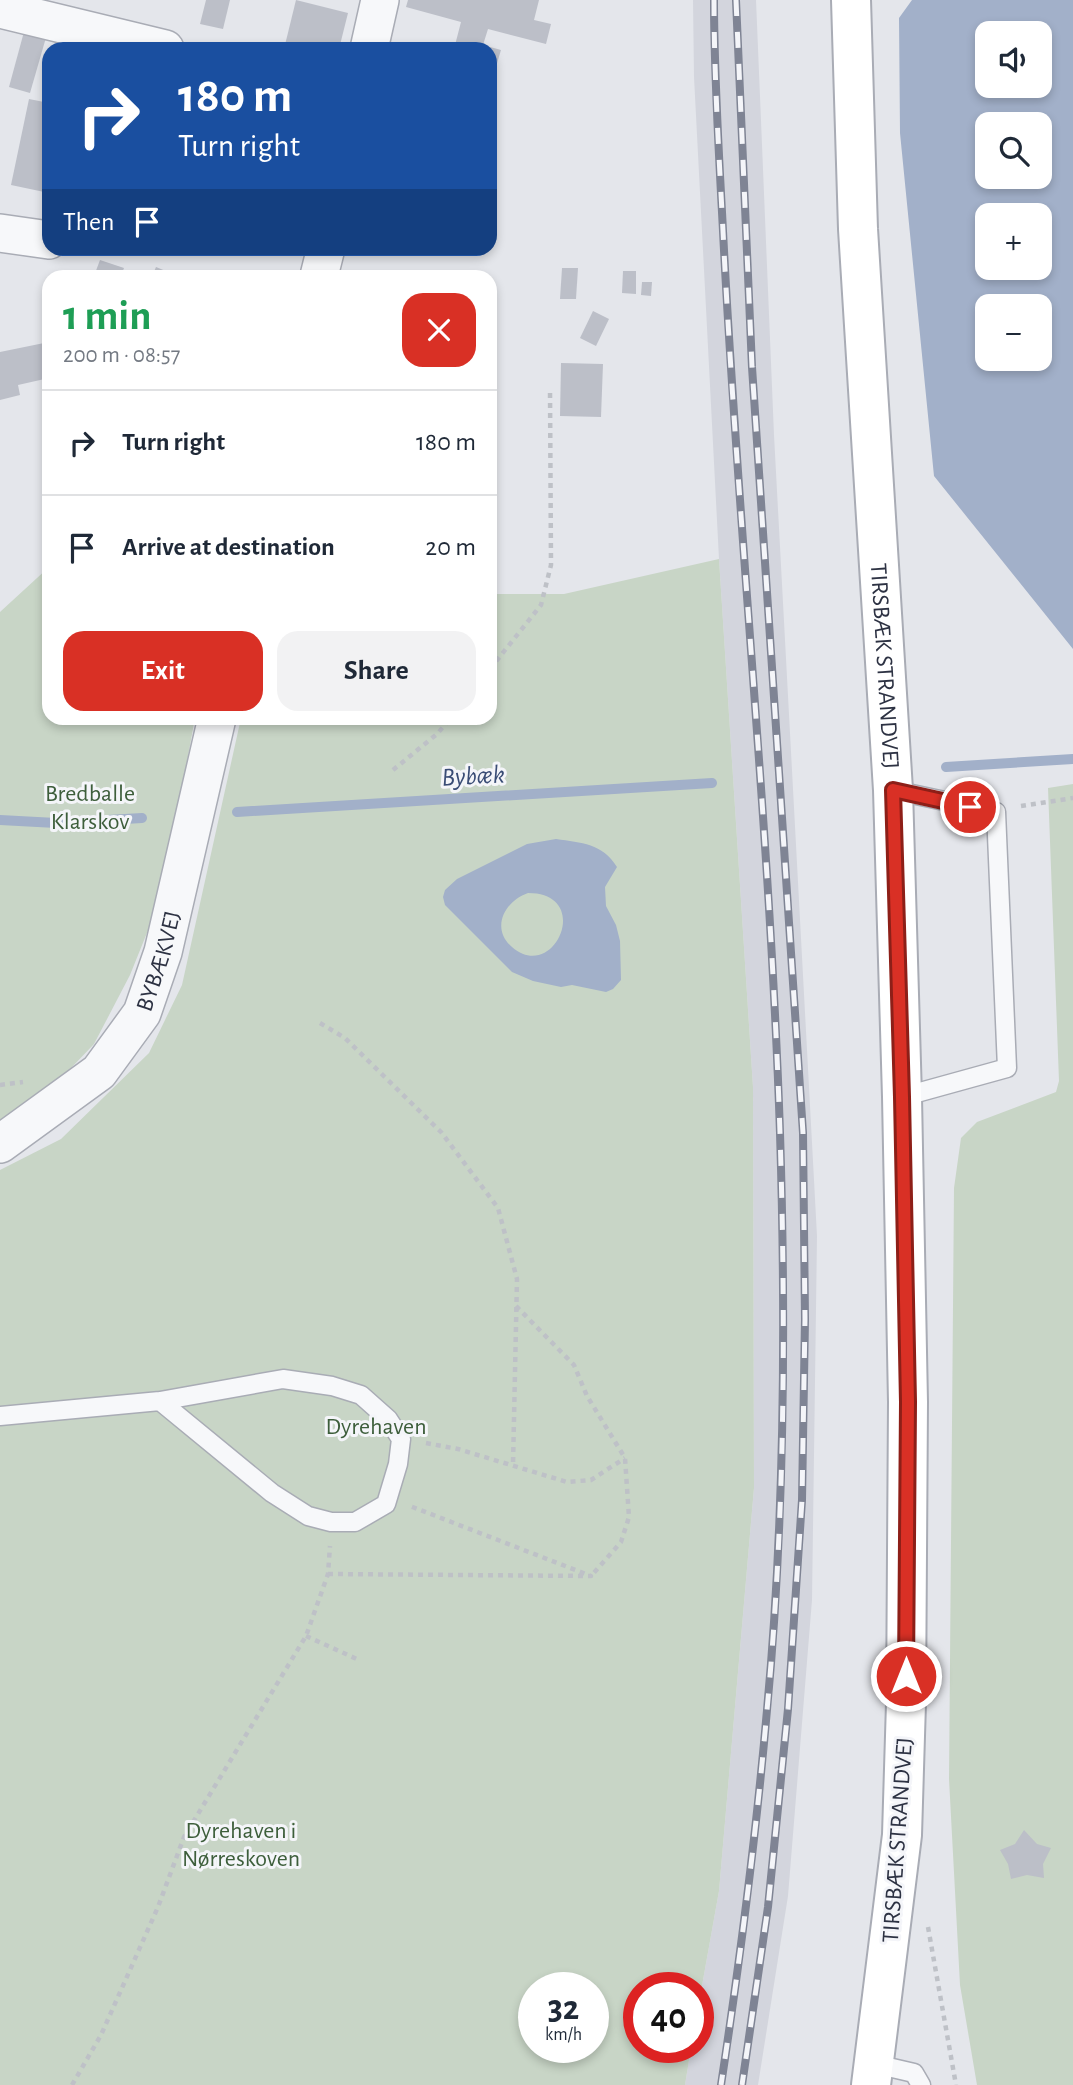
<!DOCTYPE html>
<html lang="en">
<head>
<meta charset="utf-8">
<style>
  body { margin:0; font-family:"Alegreya Sans",sans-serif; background:#f2f2f3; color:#1f2937; height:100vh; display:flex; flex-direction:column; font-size:26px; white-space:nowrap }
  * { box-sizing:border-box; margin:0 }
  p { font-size:23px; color:#747a83 }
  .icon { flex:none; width:38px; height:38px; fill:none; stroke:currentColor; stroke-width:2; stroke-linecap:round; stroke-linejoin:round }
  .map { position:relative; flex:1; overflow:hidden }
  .sheet { position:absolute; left:42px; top:270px; width:455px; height:455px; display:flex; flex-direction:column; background:#fff; border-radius:21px; box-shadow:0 4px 10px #0003 }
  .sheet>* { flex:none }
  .guide { position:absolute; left:42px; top:42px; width:455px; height:214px; border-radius:21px; box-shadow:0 4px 10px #0003; background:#1a4fa0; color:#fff; overflow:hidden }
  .controls { position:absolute; left:975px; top:21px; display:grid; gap:14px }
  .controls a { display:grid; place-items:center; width:77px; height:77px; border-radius:14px; background:#fff; box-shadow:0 4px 10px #0003; font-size:35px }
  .speed { position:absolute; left:518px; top:1972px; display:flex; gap:14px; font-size:35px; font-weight:700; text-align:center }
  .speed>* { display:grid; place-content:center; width:91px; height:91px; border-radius:50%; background:#fff; box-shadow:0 4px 10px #0003; line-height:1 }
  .speed small { font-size:18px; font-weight:400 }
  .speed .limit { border:10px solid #d22; background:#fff; color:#111 }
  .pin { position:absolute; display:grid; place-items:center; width:60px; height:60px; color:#fff; margin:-30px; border:4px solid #fff; border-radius:50%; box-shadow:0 2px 7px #0007 }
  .me { position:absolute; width:77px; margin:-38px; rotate:0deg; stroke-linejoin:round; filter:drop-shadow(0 0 5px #0008) }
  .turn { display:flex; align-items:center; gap:24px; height:147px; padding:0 21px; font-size:32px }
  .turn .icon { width:91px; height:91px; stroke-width:2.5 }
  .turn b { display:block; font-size:49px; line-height:60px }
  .then { display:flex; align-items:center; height:66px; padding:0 21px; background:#0003; gap:14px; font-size:26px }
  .round { display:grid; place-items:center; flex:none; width:74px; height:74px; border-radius:21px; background:#f2f2f3 }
  .head { display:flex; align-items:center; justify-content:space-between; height:119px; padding:0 21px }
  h1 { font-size:42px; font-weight:700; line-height:52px; color:#1e9e55 }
  .cta { display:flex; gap:14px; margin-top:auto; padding:14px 21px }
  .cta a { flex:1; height:80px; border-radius:21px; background:#d93025; color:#fff; font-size:28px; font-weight:700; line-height:80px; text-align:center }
  .cta a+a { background:#f2f2f3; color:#1f2937 }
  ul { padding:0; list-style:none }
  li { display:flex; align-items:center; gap:21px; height:105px; padding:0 21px; border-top:2px solid #e0e1e3 }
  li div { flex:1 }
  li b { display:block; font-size:26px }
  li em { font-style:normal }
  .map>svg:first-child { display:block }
</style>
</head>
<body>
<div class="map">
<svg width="1073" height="2085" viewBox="0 0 1073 2085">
  <rect width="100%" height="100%" fill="#e4e6eb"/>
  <polygon fill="#d3d5dd" points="693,0 756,0 774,435 817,1236 812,1600 788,1896 758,2085 685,2085 691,2048 698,2048 698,2008 719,1891 754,1488 753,1087 719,559 694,77"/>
  <g fill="#c8d5c6" fill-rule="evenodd">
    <path d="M 719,559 L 753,1087 L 754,1488 L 719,1891 L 698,2008 L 698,1988 L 639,1988 L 639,2048 L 691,2048 L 685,2085 L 0,2085 L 0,1170 L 61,1139 L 149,1053 L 182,985 L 241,718 L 490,718 L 490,594 L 564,594 ZM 534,1988 L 593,1988 L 593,2048 L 534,2048 Z"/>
    <polygon points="49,567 49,718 195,718 163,893 130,975 94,1044 50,1090 0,1122 0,612"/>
    <polygon points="1073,784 1073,2085 977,2085 960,1985 949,1779 954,1188 961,1138 977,1122 1056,1092 1059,1081 1048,788"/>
  </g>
  <g fill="#a2b0c9" fill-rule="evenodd">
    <path d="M 912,0 L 1073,0 L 1073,649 L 934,476 L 900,133 L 899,18 ZM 987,33 L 1040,33 L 1040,86 L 987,86 ZM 987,124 L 1040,124 L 1040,177 L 987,177 ZM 987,215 L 1040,215 L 1040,268 L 987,268 ZM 987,306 L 1040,306 L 1040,359 L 987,359 Z"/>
    <path d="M 556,839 C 582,843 602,843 617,867 L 605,887 L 606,906 L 616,925 L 620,941 L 621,980 L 613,989 L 606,992 L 572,985 L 561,987 L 533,981 L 512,972 L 445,905 L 443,897 L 445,890 L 457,879 L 527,844 ZM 528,893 C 594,893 554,984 512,947 C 490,928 505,901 528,893 Z"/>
  </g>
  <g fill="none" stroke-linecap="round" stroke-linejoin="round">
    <g stroke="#a2b0c9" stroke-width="10">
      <polyline points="946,767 1073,759"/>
      <polyline points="237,812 712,783"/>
      <polyline points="0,820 56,823 142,818"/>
    </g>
  </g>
  <g fill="#bcbfc8">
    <polygon points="206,0 230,0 223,29 200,24"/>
    <polygon points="296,0 348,13 339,49 284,49"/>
    <polygon points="408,0 539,0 534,20 551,24 546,44 488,29 483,45 501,50 492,80 490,80 490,49 454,49 461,22 406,7"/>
    <polygon points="25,28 47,34 30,93 9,87"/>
    <polygon points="29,99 49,103 49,193 11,185"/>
    <polygon points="100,260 124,268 121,276 94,276"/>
    <polygon points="156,267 178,276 152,276"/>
    <polygon points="562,268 578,268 576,299 560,299"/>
    <polygon points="623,271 636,271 636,294 622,293"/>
    <polygon points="642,282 652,282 651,296 641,295"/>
    <polygon points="593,311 609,319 596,346 580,338"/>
    <polygon points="49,342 49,378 18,385 20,395 0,400 0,352"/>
    <polygon points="561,363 603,364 601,417 560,416"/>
    <polygon points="1024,1830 1037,1844 1051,1848 1043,1864 1044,1878 1027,1875 1011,1879 1008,1864 1000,1850 1015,1844"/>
  </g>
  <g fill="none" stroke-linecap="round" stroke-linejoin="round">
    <defs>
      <g id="lane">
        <polyline points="893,790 996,812 1007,1068 902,1097"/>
        <polyline points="0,1416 160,1401 283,1379 332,1386 361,1395 388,1419 401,1439 398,1464 386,1504 355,1522 331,1522 308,1516 272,1493 160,1401"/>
        <polyline points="875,2064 914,2073 921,2085"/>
      </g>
      <g id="street">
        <polyline points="0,9 165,49"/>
        <polyline points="369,49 380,0"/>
        <polyline points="0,233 49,240"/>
        <polyline points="319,276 326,248"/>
        <path id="s1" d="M 0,1144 L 99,1072 L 142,1013 L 163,952 L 217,718"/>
      </g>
      <g id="secondary">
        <path id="s2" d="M 851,0 L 858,229 L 893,790 L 902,1097 L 908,1402 L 906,1703 L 902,1835 L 871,2085"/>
      </g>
    </defs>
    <use href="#lane" stroke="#a9acb5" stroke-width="21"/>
    <use href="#street" stroke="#a9acb5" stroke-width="40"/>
    <use href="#secondary" stroke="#a9acb5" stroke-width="42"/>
    <g stroke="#bec1c7" stroke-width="4.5" stroke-dasharray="5 5" stroke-linecap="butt">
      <polyline points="490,669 541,605 551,565 550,388"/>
      <polyline points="393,770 437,734 451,718"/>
      <polyline points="1021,806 1073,798"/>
      <polyline points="320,1023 345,1038 441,1132 498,1208 517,1279 513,1465"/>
      <polyline points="0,1085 23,1082"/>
      <polyline points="516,1306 574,1365 587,1396 625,1458 629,1517 621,1542 591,1576"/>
      <polyline points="426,1443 458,1449 567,1482 591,1480 625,1458"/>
      <polyline points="328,1574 591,1576 410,1506"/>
      <polyline points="306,1636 359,1660"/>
      <polyline points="928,1927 956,2085"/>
      <polyline points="72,2085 101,2035 158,1907 184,1837 306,1636 328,1574 330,1546"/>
    </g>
    <use href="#lane" stroke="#f7f8fa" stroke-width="18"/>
    <use href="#street" stroke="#f7f8fa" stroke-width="37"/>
    <use href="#secondary" stroke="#fff" stroke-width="38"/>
    <defs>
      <g id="rail">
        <path d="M 714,0 C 714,77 719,154 723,231 C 738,532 770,832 780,1133 C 786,1325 785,1518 767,1710 C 756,1836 740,1960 721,2085"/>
        <polyline points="736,0 752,367 803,1133 805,1319 802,1500 788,1709 768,1907 742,2085"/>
      </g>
    </defs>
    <use href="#rail" stroke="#7f8494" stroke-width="8"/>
    <use href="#rail" stroke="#f4f5f9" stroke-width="5" stroke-dasharray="16" stroke-linecap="butt"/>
  </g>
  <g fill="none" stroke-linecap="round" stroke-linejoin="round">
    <defs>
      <polyline id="route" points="906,1676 908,1402 902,1097 893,790 970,807"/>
    </defs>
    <use href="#route" stroke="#8d1f18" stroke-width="18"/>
    <use href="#route" stroke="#d93025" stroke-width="12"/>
  </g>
  <g text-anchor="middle" stroke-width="6" stroke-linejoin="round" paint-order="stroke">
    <g font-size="24" fill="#2d3243" stroke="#f4f5f9">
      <text dy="8" stroke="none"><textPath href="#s2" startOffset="667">TIRSBÆK STRANDVEJ</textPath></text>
      <text dy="8" stroke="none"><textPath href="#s1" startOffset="250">BYBÆKVEJ</textPath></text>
      <text transform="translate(897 1840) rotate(-86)" y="8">TIRSBÆK STRANDVEJ</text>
    </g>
    <g font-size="24" fill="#3d5e3b" stroke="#f4f5f9">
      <text x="90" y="801">Bredballe<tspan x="90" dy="28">Klarskov</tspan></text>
      <text x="376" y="1434">Dyrehaven</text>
      <text x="241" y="1838">Dyrehaven i<tspan x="241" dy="28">Nørreskoven</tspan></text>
    </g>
    <g font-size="26" font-style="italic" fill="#394c75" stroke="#f4f5f9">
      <text transform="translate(473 775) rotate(-3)" y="9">Bybæk</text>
    </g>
  </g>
</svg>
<div class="controls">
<a><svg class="icon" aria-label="sound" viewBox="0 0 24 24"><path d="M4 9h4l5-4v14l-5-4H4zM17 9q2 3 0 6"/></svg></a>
<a><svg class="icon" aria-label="search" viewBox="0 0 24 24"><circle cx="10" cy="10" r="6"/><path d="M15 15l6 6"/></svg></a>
<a>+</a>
<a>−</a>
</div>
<div class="speed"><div>32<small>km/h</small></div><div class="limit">40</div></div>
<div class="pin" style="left:970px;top:807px;background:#d93025"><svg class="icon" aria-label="arrive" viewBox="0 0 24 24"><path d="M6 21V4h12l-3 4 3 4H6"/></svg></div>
<svg class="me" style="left:906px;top:1676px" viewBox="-20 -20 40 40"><circle r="17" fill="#d93025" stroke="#fff" stroke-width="3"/><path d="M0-11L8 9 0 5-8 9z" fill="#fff"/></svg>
<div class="guide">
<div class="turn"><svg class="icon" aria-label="right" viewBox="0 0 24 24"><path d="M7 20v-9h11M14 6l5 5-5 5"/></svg><div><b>180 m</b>Turn right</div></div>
<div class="then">Then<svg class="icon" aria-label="arrive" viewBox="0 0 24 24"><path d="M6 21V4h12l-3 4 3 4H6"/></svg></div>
</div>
<section class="sheet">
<div class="head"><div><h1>1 min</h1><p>200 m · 08:57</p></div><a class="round" style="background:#d93025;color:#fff"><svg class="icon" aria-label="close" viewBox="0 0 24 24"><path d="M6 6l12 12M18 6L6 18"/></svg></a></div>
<ul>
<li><svg class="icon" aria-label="right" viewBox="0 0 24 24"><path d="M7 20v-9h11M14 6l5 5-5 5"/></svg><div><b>Turn right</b></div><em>180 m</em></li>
<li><svg class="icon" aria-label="arrive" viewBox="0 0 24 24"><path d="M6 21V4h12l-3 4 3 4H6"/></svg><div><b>Arrive at destination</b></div><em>20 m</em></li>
</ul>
<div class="cta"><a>Exit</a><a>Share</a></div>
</section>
</div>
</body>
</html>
